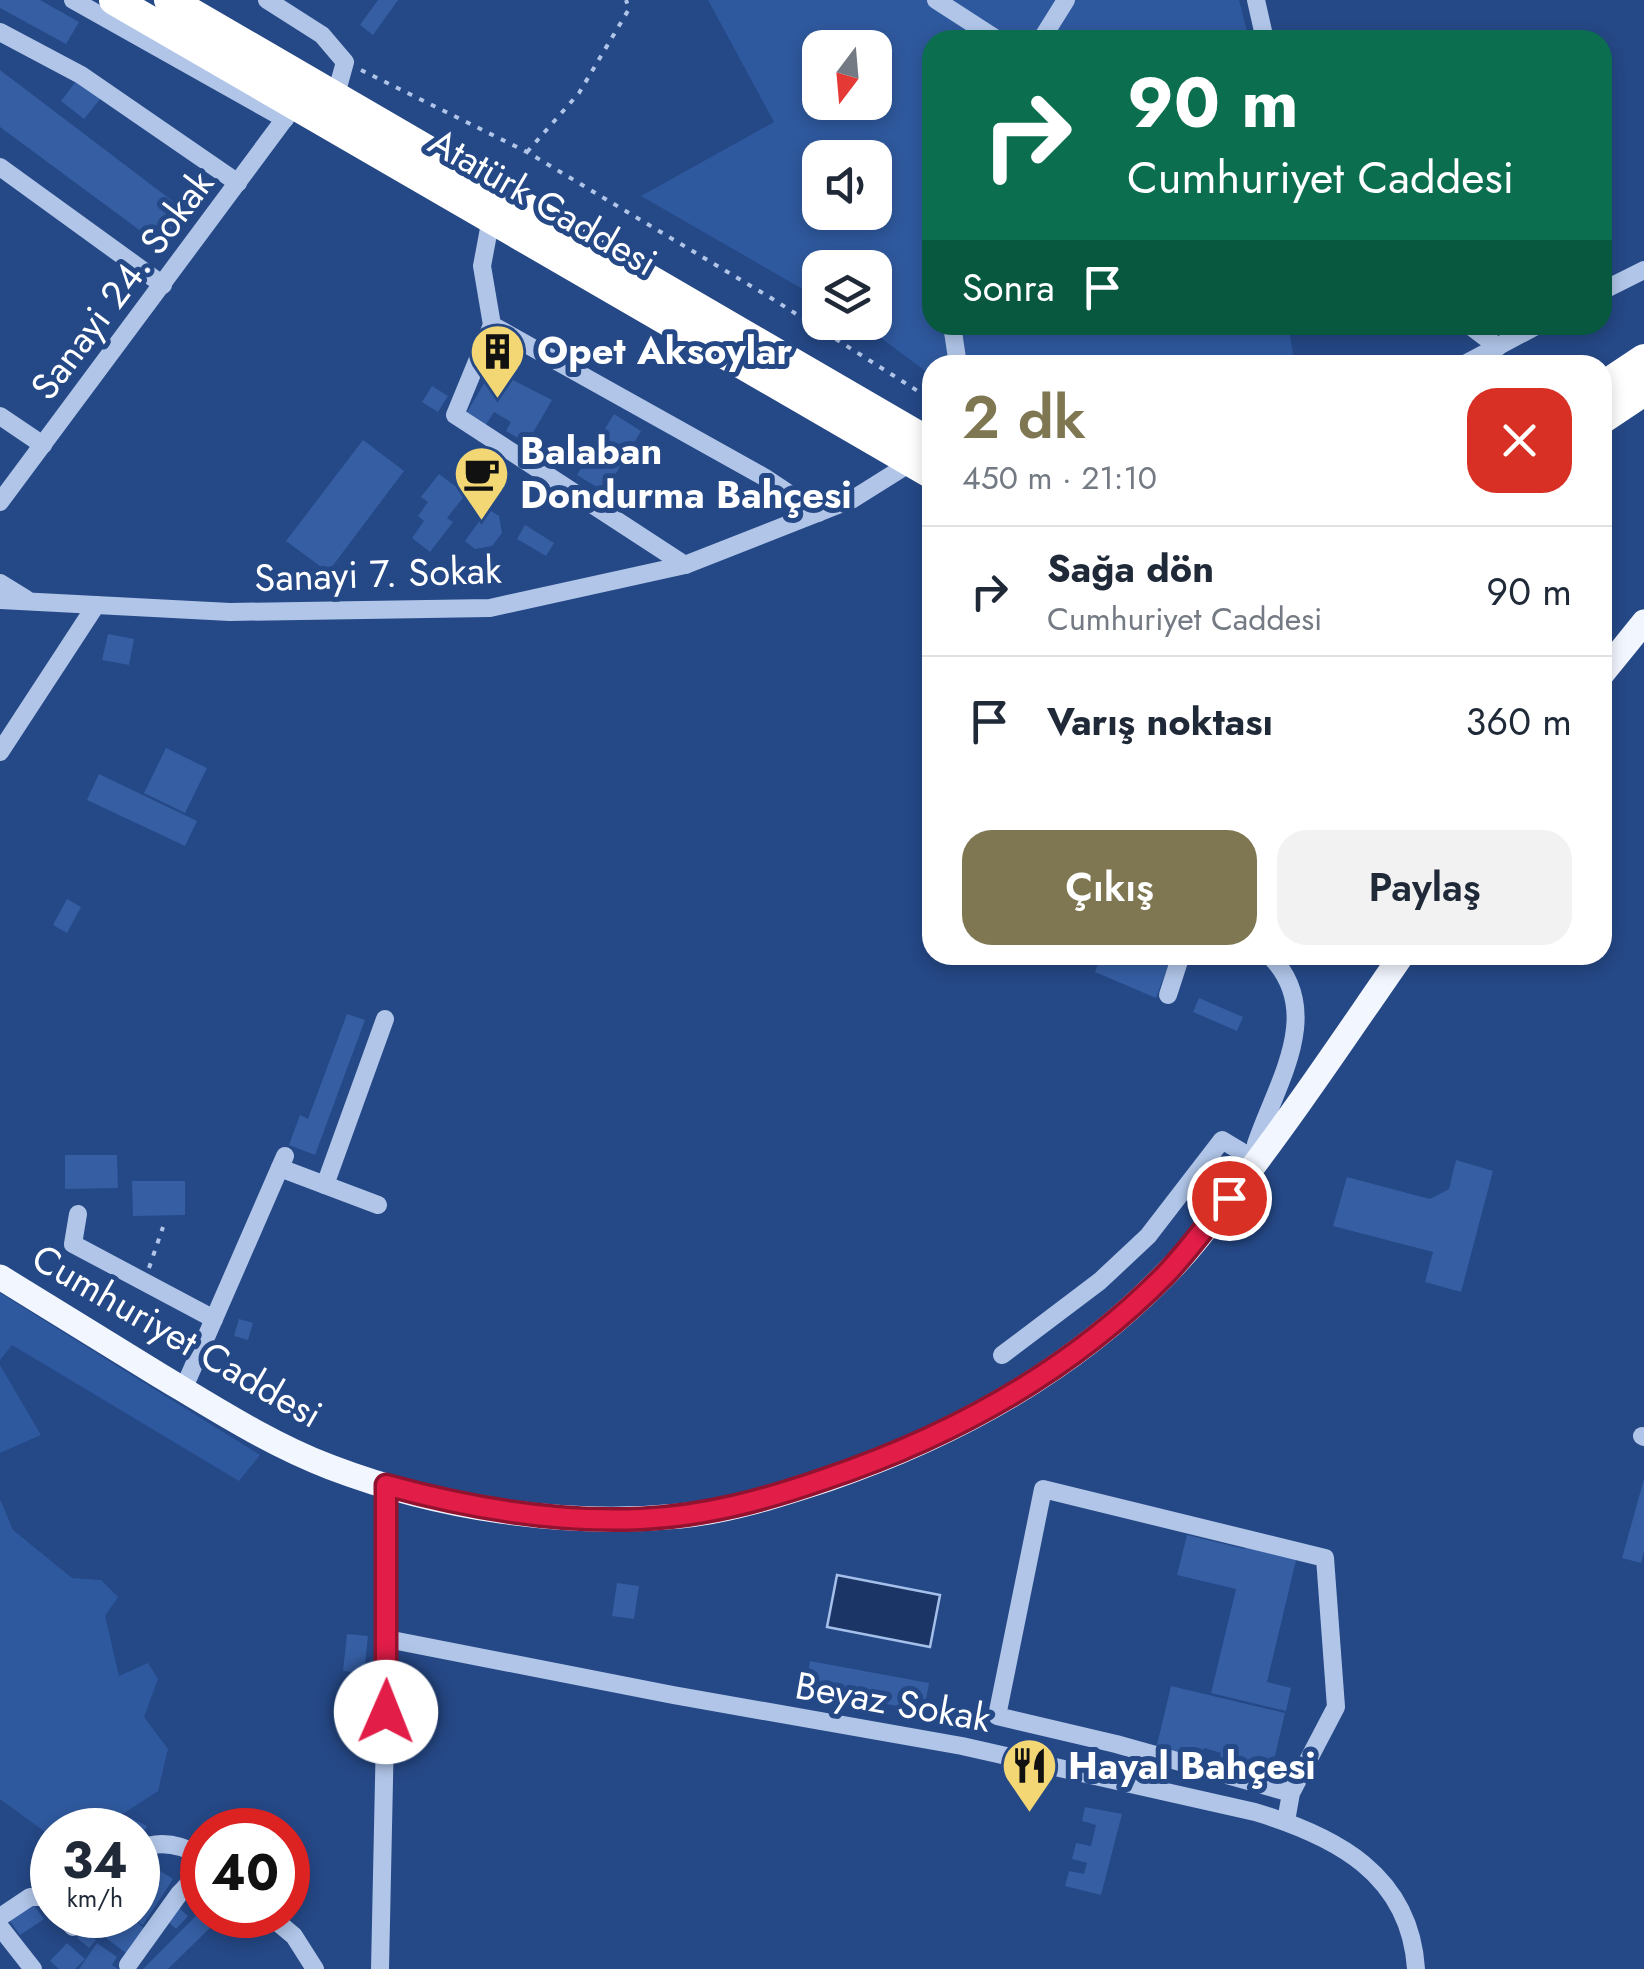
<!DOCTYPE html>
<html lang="tr">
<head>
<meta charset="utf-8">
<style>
  body { margin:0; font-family:Jost,sans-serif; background:#f2f2f3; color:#1f2937; height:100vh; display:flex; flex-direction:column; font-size:38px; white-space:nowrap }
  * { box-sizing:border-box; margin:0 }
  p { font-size:32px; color:#747a83 }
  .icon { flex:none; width:55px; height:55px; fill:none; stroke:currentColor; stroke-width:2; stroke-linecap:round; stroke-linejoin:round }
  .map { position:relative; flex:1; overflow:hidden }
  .panel { position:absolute; left:922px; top:355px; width:690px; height:610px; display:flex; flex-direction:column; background:#fff; border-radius:30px; box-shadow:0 5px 15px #0003 }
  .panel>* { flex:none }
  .banner { position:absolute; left:922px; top:30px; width:690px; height:305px; border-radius:30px; box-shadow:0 5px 15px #0003; background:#0b6e4f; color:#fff; overflow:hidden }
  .needle { width:65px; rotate:196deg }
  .buttons { position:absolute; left:802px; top:30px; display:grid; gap:20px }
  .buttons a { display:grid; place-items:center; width:90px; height:90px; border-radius:20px; background:#fff; box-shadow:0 5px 15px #0003; font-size:50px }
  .speed { position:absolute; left:30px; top:1808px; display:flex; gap:20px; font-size:50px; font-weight:700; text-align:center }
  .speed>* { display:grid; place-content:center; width:130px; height:130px; border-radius:50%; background:#fff; box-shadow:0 5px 15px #0003; line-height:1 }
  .speed small { font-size:25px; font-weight:400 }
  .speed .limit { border:15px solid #d22; background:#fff; color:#111 }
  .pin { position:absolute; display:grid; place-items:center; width:85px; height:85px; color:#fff; margin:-42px; border:5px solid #fff; border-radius:50%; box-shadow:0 2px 10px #0007 }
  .me { position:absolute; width:110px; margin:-55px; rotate:1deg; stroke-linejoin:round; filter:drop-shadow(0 0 8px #0008) }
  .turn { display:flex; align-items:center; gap:35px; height:210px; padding:0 40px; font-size:45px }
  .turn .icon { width:130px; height:130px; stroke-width:2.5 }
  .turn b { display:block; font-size:70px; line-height:85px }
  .then { display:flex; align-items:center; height:95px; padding:0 40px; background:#0003; gap:20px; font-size:38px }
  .round { display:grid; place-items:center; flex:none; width:105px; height:105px; border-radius:30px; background:#f2f2f3 }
  .summary { display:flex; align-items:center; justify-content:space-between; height:170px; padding:0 40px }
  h1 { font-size:60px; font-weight:600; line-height:75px; color:#7e7752 }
  .cta { display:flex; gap:20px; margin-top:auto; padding:20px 40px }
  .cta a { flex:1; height:115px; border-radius:30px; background:#7e7752; color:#fff; font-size:40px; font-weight:600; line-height:115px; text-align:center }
  .cta a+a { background:#f2f2f3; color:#1f2937 }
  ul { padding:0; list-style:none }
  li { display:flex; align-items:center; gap:30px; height:130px; padding:0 40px; border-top:2px solid #e0e1e3 }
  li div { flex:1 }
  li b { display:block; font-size:38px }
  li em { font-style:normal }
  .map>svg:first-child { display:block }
</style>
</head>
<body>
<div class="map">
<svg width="1644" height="1969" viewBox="0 0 1644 1969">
  <rect width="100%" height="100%" fill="#254886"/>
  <g fill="#2f599e" fill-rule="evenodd">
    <path d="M 708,0 L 1239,0 L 1249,40 L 932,40 L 932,325 L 1288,325 L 1295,365 L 932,365 L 932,376 L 861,323 L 875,322 L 875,268 L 820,268 L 820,299 L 641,196 L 774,122 ZM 820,48 L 875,48 L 875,102 L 820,102 ZM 820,158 L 875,158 L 875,212 L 820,212 Z"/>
    <polygon points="0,1293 260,1455 239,1481 12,1345 0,1360"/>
    <polygon points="0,1365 41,1435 0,1453"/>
    <polygon points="0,1499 13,1530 72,1578 101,1580 118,1597 105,1616 119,1676 148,1663 158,1679 144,1717 168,1749 158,1791 98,1830 52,1830 52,1837 0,1799"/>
  </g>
  <polygon fill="#1a3566" stroke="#a4bfe9" stroke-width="2.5" points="837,1575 940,1595 930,1647 827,1627"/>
  <g fill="#355ea3">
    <polygon points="0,0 40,0 79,22 66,44 0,8"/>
    <polygon points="378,0 398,0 373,35 360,25"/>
    <polygon points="0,70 187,212 161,246 0,127"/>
    <polygon points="77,80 101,98 84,119 61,101"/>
    <polygon points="500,356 520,368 513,380 552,400 527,443 506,431 511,422 494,412 482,431 463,419"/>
    <polygon points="432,386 448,396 438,412 422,402"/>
    <polygon points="614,414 641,431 605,492 577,475"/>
    <polygon points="363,440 404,471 328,572 286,541"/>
    <polygon points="439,474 466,494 447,518 453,522 430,552 412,538 424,521 418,516 428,502 421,497"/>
    <polygon points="488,509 499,516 502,533 492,546 475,549 465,541"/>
    <polygon points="525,525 554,543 546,556 517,539"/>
    <polygon points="108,634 134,639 129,665 102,660"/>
    <polygon points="166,748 207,768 185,813 144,793"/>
    <polygon points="99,774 197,821 185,846 87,800"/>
    <polygon points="67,899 81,907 67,933 53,925"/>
    <polygon points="1101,955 1172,955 1156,998 1095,972"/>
    <polygon points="1199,998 1243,1017 1237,1031 1193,1012"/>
    <polygon points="347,1014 365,1020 315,1155 289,1145 300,1115 308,1119"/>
    <polygon points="65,1155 117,1155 118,1188 65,1189"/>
    <polygon points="1456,1160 1493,1171 1461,1292 1425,1282 1433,1252 1333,1226 1347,1177 1430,1199 1449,1189"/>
    <polygon points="132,1181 185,1181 185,1215 133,1216"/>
    <polygon points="239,1319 253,1323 248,1340 234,1336"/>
    <polygon points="1644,1479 1644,1551 1641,1563 1622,1558"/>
    <polygon points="1187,1535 1245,1549 1247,1544 1297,1556 1267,1682 1291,1688 1286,1711 1211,1693 1236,1589 1177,1575"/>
    <polygon points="617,1583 639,1586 634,1619 612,1616"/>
    <polygon points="347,1634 368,1636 364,1673 343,1671"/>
    <polygon points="810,1661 929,1683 924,1711 805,1689"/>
    <polygon points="1171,1686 1285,1713 1269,1781 1217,1768 1221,1753 1204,1748 1201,1759 1156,1749"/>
    <polygon points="1085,1807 1122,1814 1101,1895 1065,1886 1069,1871 1084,1874 1087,1863 1072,1859 1076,1843 1091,1846 1096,1825 1082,1821"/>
    <polygon points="132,1819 147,1826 141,1836 138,1830 126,1830"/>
    <polygon points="149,1864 173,1879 143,1925 134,1920 144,1928 126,1953 102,1935 116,1915 138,1915 138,1882"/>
    <polygon points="33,1904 44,1919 20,1935 9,1920"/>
    <polygon points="177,1906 188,1916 176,1929 165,1919"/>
    <polygon points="202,1910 202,1915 223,1915 168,1969 143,1969"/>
    <polygon points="75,1915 109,1915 95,1932"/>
    <polygon points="84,1929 96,1940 89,1948 77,1938"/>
    <polygon points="67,1943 85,1959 75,1969 59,1969 50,1961"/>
    <polygon points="97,1943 117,1957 112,1965 118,1969 79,1969"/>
  </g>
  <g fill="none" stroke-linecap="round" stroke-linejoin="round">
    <g stroke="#b0c5e8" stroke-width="4" stroke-dasharray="5 8" stroke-linecap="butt">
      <polyline points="361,70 527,152 771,298 932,400"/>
      <polyline points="527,152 579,93 629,9 626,0"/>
      <polyline points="149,1268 163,1227"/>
    </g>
    <g stroke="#b0c5e8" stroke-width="18">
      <polyline points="73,0 285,119"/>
      <polyline points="267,0 322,35 345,62 335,98"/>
      <polyline points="936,0 998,40"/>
      <polyline points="1256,0 1265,40"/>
      <polyline points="0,32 81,75 238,183"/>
      <polyline points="1041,40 1066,0"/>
      <polyline points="0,167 163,285"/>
      <polyline points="491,218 482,266 492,325 764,477 818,513"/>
      <polyline points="1602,291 1644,270"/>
      <polyline points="492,325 455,415 685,565"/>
      <polyline points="952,325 958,365"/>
      <polyline points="1469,325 1498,347"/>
      <polyline points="1463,365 1538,325"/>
      <polyline points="0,416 43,445"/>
      <polyline points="0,502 295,105"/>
      <polyline points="0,583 26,599"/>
      <polyline points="0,600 230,612 490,608 685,565 853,499 912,462"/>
      <polyline points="0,752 96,605"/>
      <polyline points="1168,995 1181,955"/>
      <path d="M 1257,1161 L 1256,1144 C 1277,1082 1326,1011 1269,955"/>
      <polyline points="280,1168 378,1205"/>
      <polyline points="325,1185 385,1019"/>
      <polyline points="78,1214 73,1244 214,1319"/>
      <polyline points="1002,1355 1100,1281 1148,1236 1222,1140 1257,1161"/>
      <polyline points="183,1390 285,1156"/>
      <polyline points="1642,1436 1644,1437"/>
      <path d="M 387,1639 L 673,1695 L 962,1746 L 1255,1812 C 1335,1836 1410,1874 1416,1969"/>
      <polyline points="1286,1821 1291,1793 1116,1744 997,1716 1043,1489 1325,1558 1336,1707 1291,1793"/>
      <path d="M 138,1850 C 159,1839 182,1845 202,1856"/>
      <polyline points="61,1915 73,1927"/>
      <polyline points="269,1915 294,1936 315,1969"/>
      <polyline points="0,1917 30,1897 52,1897"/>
      <polyline points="0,1927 33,1969"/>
      <polyline points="128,1965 179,1894 202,1870"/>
      <polyline points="380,1969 387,1639 386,1485"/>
    </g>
    <g stroke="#f2f6fe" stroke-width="25">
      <polyline points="1602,674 1644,622"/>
      <path d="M 0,1277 C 53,1310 106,1342 159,1375 C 214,1408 270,1444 330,1467 C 440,1509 564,1527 680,1516 C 731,1511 779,1495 828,1479 C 954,1436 1071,1371 1165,1275 C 1191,1249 1213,1219 1235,1190 C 1294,1114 1347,1034 1402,955"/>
    </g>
    <g stroke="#fff" stroke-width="30">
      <polyline points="114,0 932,474"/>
      <polyline points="169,0 932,444"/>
      <polyline points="1602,387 1644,359"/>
      <polyline points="1602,419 1644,391"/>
    </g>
  </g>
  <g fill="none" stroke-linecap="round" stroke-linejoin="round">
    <defs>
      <path id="route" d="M 386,1712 L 386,1485 C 469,1508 555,1523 641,1519 C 706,1516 764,1500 825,1479 C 953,1436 1071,1371 1166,1274 C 1189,1250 1208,1223 1229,1198"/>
    </defs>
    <use href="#route" stroke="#92132f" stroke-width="25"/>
    <use href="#route" stroke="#e11d48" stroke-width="18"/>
  </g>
  <defs>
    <symbol id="building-pin" viewBox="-11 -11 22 30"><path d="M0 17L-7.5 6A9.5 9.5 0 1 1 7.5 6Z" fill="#f2d774" stroke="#254886"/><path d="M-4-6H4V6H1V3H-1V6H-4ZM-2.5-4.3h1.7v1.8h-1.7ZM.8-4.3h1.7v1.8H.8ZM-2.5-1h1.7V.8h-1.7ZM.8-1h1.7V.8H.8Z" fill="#111"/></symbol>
    <symbol id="cafe-pin" viewBox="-11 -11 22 30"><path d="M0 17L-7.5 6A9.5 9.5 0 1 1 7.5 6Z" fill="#f2d774" stroke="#254886"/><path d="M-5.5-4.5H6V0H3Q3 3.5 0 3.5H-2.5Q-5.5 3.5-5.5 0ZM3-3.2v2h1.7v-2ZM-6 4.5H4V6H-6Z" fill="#111"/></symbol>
    <symbol id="restaurant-pin" viewBox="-11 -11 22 30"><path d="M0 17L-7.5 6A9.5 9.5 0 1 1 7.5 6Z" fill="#f2d774" stroke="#254886"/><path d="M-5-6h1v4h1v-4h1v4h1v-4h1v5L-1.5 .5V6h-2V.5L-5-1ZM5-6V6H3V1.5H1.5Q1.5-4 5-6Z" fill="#111"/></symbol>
  </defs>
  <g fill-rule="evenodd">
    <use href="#building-pin" x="466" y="320" width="63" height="86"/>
    <use href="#cafe-pin" x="450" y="442" width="63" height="86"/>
    <use href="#restaurant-pin" x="998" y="1734" width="63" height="86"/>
  </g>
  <g text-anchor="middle" stroke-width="10" stroke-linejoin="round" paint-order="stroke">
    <g font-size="38" fill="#fff" stroke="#254886">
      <text transform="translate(543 202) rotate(30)" y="13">Atatürk Caddesi</text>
      <text transform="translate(122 285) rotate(-53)" y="13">Sanayi 24. Sokak</text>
      <text transform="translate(378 574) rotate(-2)" y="13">Sanayi 7. Sokak</text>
      <text transform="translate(177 1336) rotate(30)" y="13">Cumhuriyet Caddesi</text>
      <text transform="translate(893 1702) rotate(10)" y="13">Beyaz Sokak</text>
    </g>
    <g font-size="38" font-weight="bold" fill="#fff" stroke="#254886" text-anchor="start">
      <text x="537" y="364">Opet Aksoylar</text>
      <text x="520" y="464">Balaban<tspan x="520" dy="44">Dondurma Bahçesi</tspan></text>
      <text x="1068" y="1779">Hayal Bahçesi</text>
    </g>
  </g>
</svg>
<div class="buttons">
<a><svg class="needle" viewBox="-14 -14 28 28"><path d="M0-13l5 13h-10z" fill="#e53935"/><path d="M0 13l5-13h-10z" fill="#747a83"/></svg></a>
<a><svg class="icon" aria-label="sound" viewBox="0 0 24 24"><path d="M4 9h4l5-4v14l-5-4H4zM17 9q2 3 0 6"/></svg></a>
<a><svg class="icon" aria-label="layers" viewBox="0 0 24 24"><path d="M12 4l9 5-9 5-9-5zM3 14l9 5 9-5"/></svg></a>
</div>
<div class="speed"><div>34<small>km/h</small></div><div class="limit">40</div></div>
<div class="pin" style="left:1229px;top:1198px;background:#d93025"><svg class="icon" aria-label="arrive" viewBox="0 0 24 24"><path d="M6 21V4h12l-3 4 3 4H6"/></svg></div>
<svg class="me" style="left:386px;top:1712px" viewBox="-20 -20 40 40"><circle r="19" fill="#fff"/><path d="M0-13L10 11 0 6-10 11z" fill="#e11d48"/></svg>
<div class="banner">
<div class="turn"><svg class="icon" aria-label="right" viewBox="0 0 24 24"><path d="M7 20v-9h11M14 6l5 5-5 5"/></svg><div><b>90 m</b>Cumhuriyet Caddesi</div></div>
<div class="then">Sonra<svg class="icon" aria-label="arrive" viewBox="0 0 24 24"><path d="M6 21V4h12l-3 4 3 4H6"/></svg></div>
</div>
<section class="panel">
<div class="summary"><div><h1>2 dk</h1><p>450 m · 21:10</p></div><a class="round" style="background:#d93025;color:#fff"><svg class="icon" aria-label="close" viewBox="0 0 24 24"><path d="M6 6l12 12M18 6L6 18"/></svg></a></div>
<ul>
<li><svg class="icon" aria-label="right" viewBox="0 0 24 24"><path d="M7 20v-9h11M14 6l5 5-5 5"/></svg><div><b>Sağa dön</b><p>Cumhuriyet Caddesi</p></div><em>90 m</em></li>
<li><svg class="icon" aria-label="arrive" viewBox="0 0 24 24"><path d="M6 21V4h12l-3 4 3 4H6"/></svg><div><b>Varış noktası</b></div><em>360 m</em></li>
</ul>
<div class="cta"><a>Çıkış</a><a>Paylaş</a></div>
</section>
</div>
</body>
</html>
